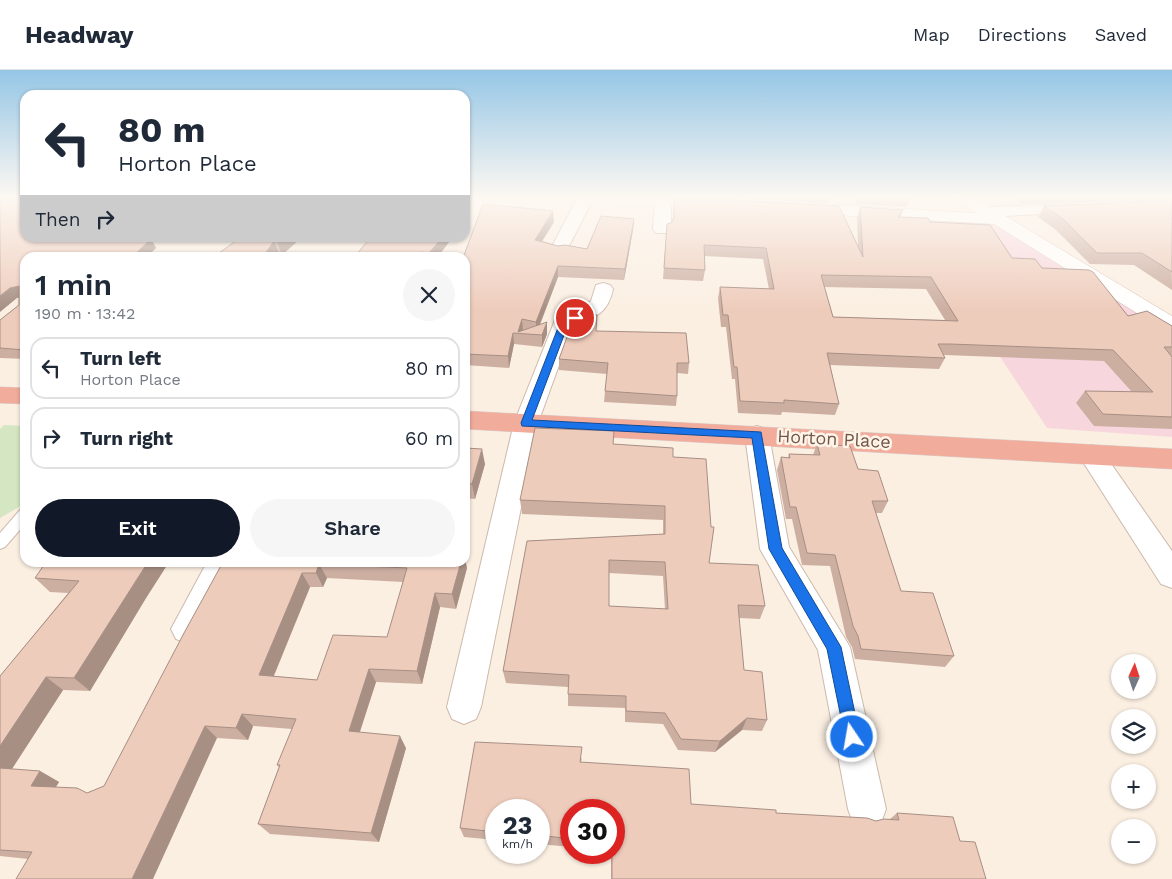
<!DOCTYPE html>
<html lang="en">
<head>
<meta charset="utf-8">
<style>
  body { margin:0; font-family:"Work Sans",sans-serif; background:#f6f6f7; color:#1f2937; height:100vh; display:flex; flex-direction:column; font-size:19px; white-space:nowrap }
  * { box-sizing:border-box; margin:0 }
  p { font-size:16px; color:#747a83 }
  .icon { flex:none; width:28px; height:28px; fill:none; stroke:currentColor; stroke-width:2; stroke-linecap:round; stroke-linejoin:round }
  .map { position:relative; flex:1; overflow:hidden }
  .panel { position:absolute; left:20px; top:182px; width:450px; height:315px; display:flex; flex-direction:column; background:#fff; border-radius:15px; box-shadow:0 1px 4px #0004 }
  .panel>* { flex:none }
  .top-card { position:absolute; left:20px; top:20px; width:450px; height:152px; border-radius:15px; box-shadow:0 1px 4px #0004; background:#fff; color:#1f2937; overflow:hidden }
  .needle { width:32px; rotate:3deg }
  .fabs { position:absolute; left:1111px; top:584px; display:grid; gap:10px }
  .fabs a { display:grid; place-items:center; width:45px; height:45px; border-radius:50%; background:#fff; box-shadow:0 1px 4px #0004; font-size:25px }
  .speed { position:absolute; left:485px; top:729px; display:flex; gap:10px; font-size:25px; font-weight:700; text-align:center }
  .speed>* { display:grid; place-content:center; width:65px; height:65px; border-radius:50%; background:#fff; box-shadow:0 1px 4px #0004; line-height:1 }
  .speed small { font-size:12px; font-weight:400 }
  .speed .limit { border:8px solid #d22; background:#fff; color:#111 }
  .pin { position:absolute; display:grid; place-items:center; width:42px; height:42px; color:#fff; margin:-21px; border:2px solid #fff; border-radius:50%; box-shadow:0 1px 5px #0007 }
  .me { position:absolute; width:55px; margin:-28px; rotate:348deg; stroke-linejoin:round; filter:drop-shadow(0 0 4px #0008) }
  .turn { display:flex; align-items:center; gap:18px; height:105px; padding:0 15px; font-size:22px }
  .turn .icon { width:65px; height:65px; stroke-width:2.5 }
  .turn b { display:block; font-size:35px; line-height:42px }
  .then { display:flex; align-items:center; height:48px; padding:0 15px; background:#0003; gap:10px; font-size:19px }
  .round { display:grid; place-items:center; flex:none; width:52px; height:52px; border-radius:26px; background:#f6f6f7 }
  .headline { display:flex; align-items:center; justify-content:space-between; height:85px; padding:0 15px }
  h1 { font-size:30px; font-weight:600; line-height:38px }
  .primary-button { display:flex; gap:10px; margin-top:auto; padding:10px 15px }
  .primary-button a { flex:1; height:58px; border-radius:30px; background:#111827; color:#fff; font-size:20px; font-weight:600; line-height:58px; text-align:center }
  .primary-button a+a { background:#f6f6f7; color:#1f2937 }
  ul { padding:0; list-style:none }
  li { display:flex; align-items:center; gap:15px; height:62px; margin:0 10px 8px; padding:0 5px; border:2px solid #e0e1e3; border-radius:15px }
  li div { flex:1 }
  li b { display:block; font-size:19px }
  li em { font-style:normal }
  header { display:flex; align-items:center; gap:30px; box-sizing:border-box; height:70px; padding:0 25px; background:#fff; border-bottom:1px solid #e0e1e3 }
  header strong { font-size:24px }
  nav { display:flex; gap:28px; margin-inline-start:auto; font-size:18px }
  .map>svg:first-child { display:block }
</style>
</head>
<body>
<header>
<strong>Headway</strong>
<nav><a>Map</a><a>Directions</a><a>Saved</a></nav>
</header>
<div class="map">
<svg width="1172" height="809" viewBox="0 0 1172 809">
  <rect width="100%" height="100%" fill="#fbefe2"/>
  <polygon fill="#f8d6dd" points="920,150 993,154 1084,211 1172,261 1172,367 1047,358 960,226"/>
  <polygon fill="#d4e7c2" points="4,355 25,356 25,431 19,437 0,448 0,359"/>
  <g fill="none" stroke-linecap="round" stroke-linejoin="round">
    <defs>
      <polygon id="lane" points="25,438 25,454 5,477 0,479 0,463 20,440"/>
      <g id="street">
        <polygon points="578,127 594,127 565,184 559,185 553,184 550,180"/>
        <polygon points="657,128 669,128 671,131 671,159 668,163 656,163 653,159 655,131"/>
        <polygon points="1076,134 1082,136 1084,139 1082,142 984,147 978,145 976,142 978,139 984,137"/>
        <path d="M 603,213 L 610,215 L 613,219 C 608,243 596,248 574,254 L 538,353 L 481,637 L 476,649 L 464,654 L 452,649 L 447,637 L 514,353 L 555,250 L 558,246 L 578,241 L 591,231 L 596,215 Z"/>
        <polygon points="757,356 766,359 769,365 789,477 850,577 886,739 881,753 867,758 853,753 848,739 818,580 760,479 745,365 748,359"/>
        <polygon points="1091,375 1100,378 1172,481 1172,518 1161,514 1078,384 1082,378"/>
        <polygon points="207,492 237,492 198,569 187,573 176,569 171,559"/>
      </g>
      <g id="secondary">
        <polygon points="603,127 694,127 716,129 718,133 716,137 710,138 611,132 605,131"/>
        <polygon points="954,127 974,127 1172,246 1172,261 1164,260 994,154 802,143 796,142 793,138 796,134 802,133 976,143"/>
      </g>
      <g id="highway">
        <polygon points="0,317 25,318 25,334 0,333"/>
        <polygon points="465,341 1172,379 1172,399 465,359"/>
      </g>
    </defs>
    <use href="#lane" stroke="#cdb9ad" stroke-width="2"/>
    <use href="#street" stroke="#cdb9ad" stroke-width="2"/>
    <use href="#secondary" stroke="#d0b8aa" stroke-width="1"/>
    <use href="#highway" stroke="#d7cfcc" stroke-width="1"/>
    <use href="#lane" fill="#fff" fill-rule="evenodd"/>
    <use href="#street" fill="#fff" fill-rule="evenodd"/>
    <use href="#secondary" fill="#fff" fill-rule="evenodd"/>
    <use href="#highway" fill="#f2ac9c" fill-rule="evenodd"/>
  </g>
  <g fill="#cdafa2" fill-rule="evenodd">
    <path d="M 674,127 L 858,177 L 857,148 L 860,137 L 903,140 L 900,147 L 930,152 L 1012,188 L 1042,198 L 1128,246 L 1172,256 L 1172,359 L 1094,356 L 1076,333 L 1085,321 L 1132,322 L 1104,291 L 944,285 L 945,288 L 939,299 L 830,295 L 839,334 L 835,345 L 782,342 L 781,345 L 738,343 L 735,309 L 732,309 L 726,257 L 721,257 L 718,228 L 720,217 L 769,219 L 763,189 L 704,186 L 705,200 L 703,211 L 663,209 L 667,154 L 671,153 L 673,150 ZM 824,217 L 926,219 L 945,250 L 833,247 Z"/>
    <polygon points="708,127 831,127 829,133"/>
    <polygon points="856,127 912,127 906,137 856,134"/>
    <polygon points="1012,127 1171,127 1172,220 1134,195 1090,194 1056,160 1038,147 1044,136 1135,132 1132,131 1022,134"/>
    <polygon points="634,149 633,160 624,210 558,207 540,255 547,252 547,264 542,277 514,274 509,298 465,295 465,188 554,152 542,171 558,176 587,179"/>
    <polygon points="25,168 151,169 156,178 25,188 25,289 0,288 0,250 19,235 19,227 17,228"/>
    <polygon points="240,168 301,168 282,185 279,184 277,188 180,188 219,183"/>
    <polygon points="370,168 452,168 437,188 358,188 357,184"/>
    <polygon points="597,261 689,293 688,304 677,303 677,326 676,336 604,332 605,321 607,304 559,300 559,289"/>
    <path d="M 614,374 L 673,387 L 709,493 L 765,536 L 760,549 L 739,548 L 744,600 L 767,650 L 762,661 L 742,660 L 715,682 L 678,680 L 663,654 L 625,652 L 625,638 L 568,636 L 568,617 L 506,613 L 503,601 L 527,471 L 663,464 L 663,450 L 522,444 L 520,430 ZM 609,503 L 663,506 L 665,539 L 609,536 Z"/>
    <polygon points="817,374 858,399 888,431 882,443 876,443 901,521 954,586 945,597 855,589 852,577 846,567 830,496 802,495 792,449 786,449 777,400 781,387 788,388 789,384 813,385"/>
    <polygon points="465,378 485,394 475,429 465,428"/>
    <path d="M 46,492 L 169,492 L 146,528 L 90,621 L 63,620 L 12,699 L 40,701 L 59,712 L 56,717 L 87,723 L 104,716 L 223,492 L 465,492 L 467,498 L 456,539 L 440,537 L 422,614 L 376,612 L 360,662 L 406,678 L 379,772 L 270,764 L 258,754 L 279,697 L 277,695 L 292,659 L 253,656 L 248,670 L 217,668 L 28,789 L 0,786 L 0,606 L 68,523 L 50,522 L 35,508 ZM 327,508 L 403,512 L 387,567 L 317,610 L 274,606 L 310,517 L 323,517 Z"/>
    <polygon points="582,688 581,692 691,734 776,743 876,751 890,749 897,743 960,771 986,809 611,809 611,782 614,782 614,740 571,740 571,777 539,774 539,740 496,740 496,770 464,767 460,758"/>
  </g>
  <g fill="#a78f84">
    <polygon points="469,133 470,143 465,150 465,138"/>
    <polygon points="553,141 554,152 536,181 535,170"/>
    <polygon points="634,149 633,160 624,210 625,199"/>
    <polygon points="282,168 301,168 282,185 277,172"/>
    <polygon points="442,168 452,168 437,188 430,188 429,183"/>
    <polygon points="151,169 156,178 146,188 131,188"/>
    <polygon points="274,171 279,184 277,188 262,188"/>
    <polygon points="420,182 421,188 416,188"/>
    <polygon points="558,196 558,207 536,264 536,252"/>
    <polygon points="19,216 25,226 17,228 0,242 0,226 10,218"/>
    <polygon points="522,249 523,261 518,263"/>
    <polygon points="547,252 547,264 542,277 542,265"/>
    <polygon points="513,263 514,274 509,298 508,286"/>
    <polygon points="482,379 485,394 475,429 472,414"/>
    <polygon points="465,488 467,498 456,539 452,524 461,492 465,492"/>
    <polygon points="148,492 169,492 146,528 90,621 74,608"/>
    <polygon points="319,494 327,508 323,517 316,503"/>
    <polygon points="302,503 310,517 269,617 259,605"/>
    <polygon points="435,523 440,537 422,614 417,601"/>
    <polygon points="369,599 376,612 356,673 349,661"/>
    <polygon points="46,607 63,620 6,708 0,705 0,676"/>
    <polygon points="242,644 253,656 248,670 236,658"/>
    <polygon points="747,648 742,660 715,682 720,671"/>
    <polygon points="205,656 217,668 153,809 132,809"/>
    <polygon points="400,666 406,678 379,772 371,763"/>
    <polygon points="40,701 59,712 50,726 31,716"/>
  </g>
  <g fill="#eeccbc" stroke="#a78f84" fill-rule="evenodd">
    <polygon points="0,127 25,127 25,168 113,168 151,169 131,188 25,188 25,280 0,278 0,250 19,235 19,216 10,218 0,226"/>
    <path d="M 674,127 L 839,136 L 863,187 L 860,137 L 903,140 L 898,147 L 928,148 L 930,152 L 990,155 L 1012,188 L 1035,189 L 1042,198 L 1089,200 L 1093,202 L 1128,246 L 1147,241 L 1172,256 L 1172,277 L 1164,277 L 1172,287 L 1172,347 L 1103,344 L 1085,321 L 1153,322 L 1113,280 L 950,274 L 938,274 L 945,288 L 827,283 L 839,334 L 784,330 L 784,333 L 740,331 L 737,297 L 734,297 L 728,245 L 723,245 L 720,217 L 774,219 L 766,178 L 704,175 L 705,200 L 664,198 L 667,154 L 671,153 L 674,148 ZM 821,205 L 931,207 L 958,251 L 833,247 Z"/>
    <polygon points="858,127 911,127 909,130"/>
    <polygon points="1148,127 1172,127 1172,202 1142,183 1097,183 1063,149 1044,136 1145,132 1149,128"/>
    <polygon points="465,132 469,133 465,138"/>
    <polygon points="483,134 553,141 535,170 558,176 565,175 587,179 601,146 634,149 625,199 558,196 536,252 522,249 518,262 547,252 542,265 513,263 508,286 465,284 465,188 463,188"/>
    <polygon points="240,168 282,168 277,172 274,171 262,188 180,188 185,183 219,183"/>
    <polygon points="370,168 442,168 429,183 420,182 416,188 367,188 368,186 357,184"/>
    <polygon points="587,241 597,245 596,261 686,263 689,293 677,293 677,326 605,321 608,293 559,289 575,245"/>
    <path d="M 535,358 L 614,361 L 613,374 L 673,378 L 673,387 L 706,389 L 711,457 L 714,457 L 709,493 L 758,495 L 765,536 L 738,535 L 744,600 L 762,602 L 767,650 L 747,648 L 720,671 L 681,669 L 665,643 L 626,641 L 626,626 L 568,624 L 569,605 L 503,601 L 527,471 L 665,464 L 665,436 L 520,430 ZM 609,490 L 665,492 L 668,539 L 609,536 Z"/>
    <polygon points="817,374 850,376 858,399 878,401 888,431 872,431 901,521 933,523 954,586 861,579 858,566 853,556 835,485 807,483 796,437 790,437 781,387 790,388 789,384 820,385"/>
    <polygon points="465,378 482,379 472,414 465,413"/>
    <polygon points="46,492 148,492 74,608 46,607 0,676 0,606 79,511 35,508"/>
    <path d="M 223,492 L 461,492 L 452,524 L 435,523 L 417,601 L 369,599 L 349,661 L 400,666 L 371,763 L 258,754 L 280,695 L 277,695 L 296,649 L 242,644 L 236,658 L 205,656 L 132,809 L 16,809 L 32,782 L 0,780 L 0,698 L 40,701 L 31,716 L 77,718 L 87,723 L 104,716 L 184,563 ZM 319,494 L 407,498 L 387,567 L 333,565 L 317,610 L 259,605 L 302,503 L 316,503 Z"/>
    <polygon points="475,672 582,677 580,692 689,699 691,734 776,740 776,743 867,748 876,751 884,749 899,750 897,743 953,747 960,771 975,772 986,809 612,809 612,782 614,782 614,740 571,740 571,769 539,765 539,740 496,740 496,762 460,758"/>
  </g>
  <linearGradient id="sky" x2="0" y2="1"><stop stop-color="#95c6e6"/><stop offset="0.53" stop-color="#fdf8f2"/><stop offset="1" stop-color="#fdf8f2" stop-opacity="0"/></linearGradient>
  <rect width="1172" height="240" fill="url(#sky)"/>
  <polygon fill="#1a73e8" stroke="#114b97" points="575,245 579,248 569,252 532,350 761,362 782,478 841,577 860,667 858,673 852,675 847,673 845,667 827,579 769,479 752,368 522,356 521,353 561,250"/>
  <g text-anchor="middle" stroke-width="5" stroke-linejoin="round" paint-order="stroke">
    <g font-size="18" fill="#71554a" stroke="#fef4e8">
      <text transform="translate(834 369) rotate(3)" y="6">Horton Place</text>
    </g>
  </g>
</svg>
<div class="fabs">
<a><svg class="needle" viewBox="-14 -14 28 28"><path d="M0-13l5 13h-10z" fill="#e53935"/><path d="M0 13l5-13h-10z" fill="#747a83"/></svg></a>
<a><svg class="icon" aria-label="layers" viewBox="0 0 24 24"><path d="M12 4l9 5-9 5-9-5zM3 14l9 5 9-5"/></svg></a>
<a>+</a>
<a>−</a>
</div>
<div class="speed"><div>23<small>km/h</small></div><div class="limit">30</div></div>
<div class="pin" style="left:575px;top:248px;background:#d93025"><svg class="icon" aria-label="arrive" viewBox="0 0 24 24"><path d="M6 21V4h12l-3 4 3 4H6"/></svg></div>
<svg class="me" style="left:852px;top:667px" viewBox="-20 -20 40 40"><circle r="17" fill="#1a73e8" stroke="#fff" stroke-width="3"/><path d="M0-11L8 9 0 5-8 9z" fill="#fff"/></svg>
<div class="top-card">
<div class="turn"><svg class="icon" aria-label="left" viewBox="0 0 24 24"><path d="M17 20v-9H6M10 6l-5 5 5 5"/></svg><div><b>80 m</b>Horton Place</div></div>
<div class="then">Then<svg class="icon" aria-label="right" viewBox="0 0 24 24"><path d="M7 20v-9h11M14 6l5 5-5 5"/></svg></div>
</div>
<section class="panel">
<div class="headline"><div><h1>1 min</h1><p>190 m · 13:42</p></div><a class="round"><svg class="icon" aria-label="close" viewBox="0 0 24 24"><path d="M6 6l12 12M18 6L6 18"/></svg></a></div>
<ul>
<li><svg class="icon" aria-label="left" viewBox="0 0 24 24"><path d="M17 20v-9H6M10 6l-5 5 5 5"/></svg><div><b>Turn left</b><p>Horton Place</p></div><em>80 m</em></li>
<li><svg class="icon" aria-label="right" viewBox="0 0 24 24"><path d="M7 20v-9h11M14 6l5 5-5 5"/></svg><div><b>Turn right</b></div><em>60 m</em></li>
</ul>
<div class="primary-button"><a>Exit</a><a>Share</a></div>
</section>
</div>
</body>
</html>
